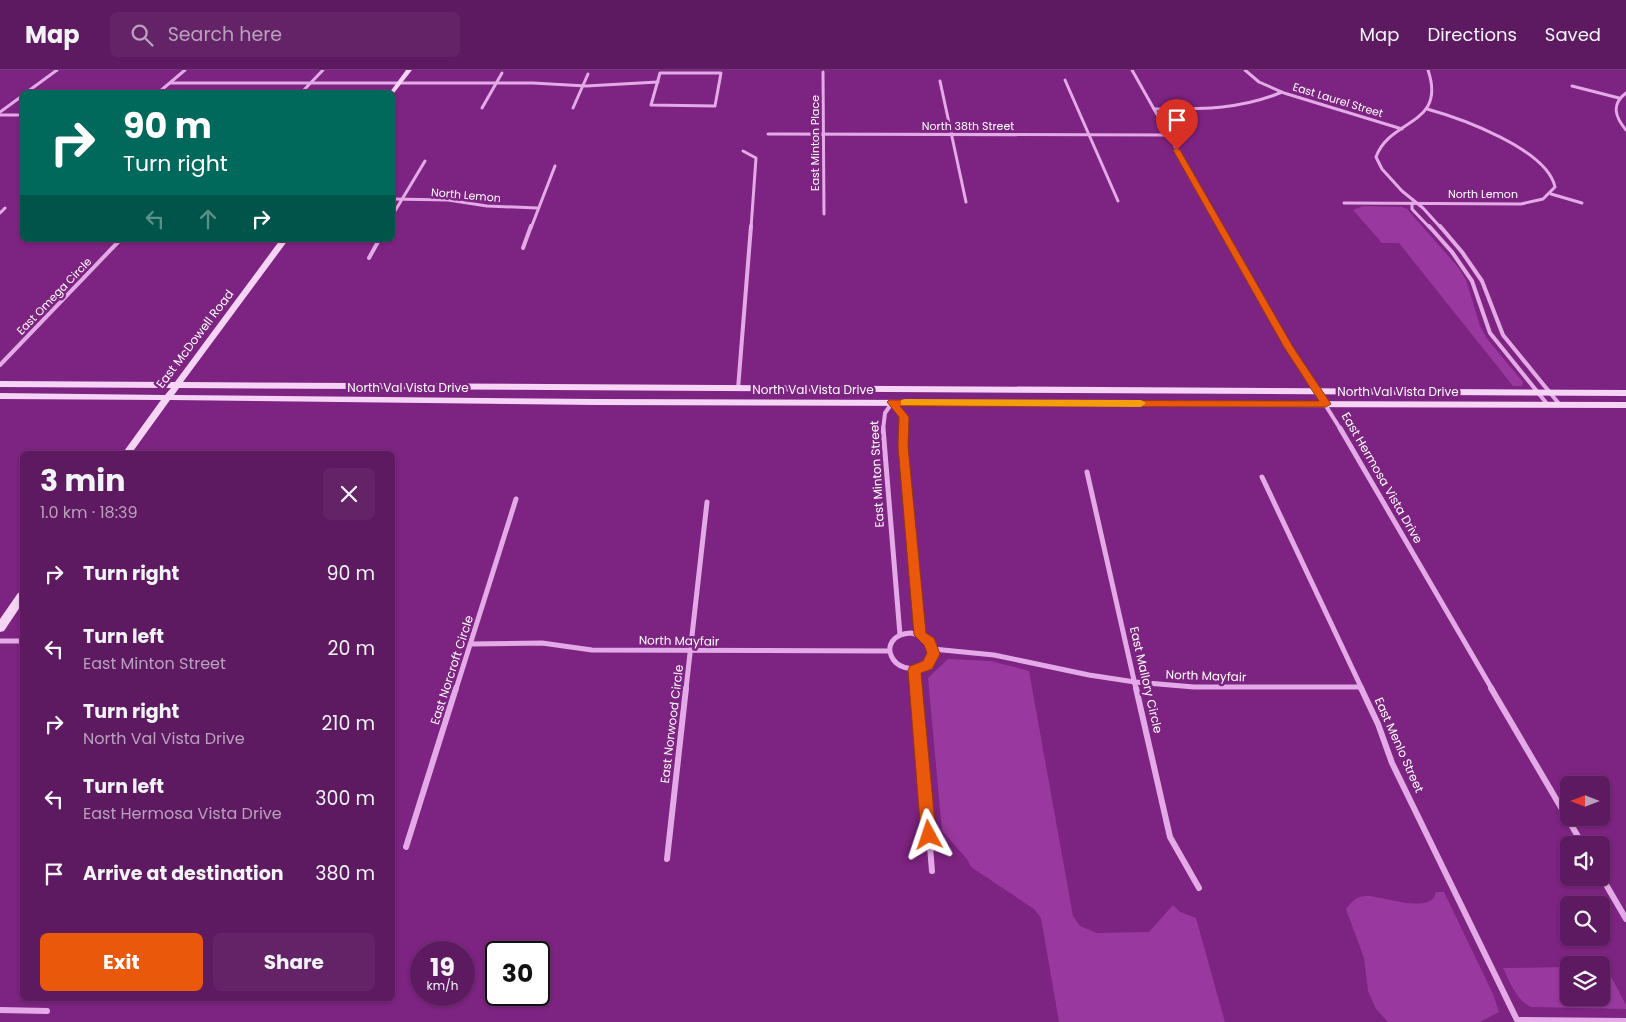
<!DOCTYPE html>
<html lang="en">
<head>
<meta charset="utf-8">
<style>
  body { margin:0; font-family:Poppins,sans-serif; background:#642367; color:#f1f3f6; height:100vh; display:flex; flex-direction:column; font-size:19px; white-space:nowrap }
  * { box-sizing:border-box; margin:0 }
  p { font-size:16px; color:#b9a1bd }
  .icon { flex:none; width:28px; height:28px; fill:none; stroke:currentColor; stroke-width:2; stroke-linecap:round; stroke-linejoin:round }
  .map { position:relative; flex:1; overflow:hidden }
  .details { position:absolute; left:20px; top:381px; width:375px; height:550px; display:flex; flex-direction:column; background:#5e1a61; border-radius:8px; box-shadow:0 1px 4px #0004,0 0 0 1px #733876 }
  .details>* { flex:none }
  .banner { position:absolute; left:20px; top:20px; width:375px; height:152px; border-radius:8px; box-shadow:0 1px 4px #0004,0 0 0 1px #733876; background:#00695c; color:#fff; overflow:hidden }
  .needle { width:32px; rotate:270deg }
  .tools { position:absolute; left:1560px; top:706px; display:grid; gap:10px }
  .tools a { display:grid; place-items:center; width:50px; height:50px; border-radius:8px; background:#5e1a61; box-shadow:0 1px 4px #0004,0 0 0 1px #733876; font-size:25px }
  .speed { position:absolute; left:410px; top:871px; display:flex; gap:10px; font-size:25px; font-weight:700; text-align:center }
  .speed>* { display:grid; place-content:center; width:65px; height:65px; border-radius:50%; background:#5e1a61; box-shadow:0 1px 4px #0004,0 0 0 1px #733876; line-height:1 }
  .speed small { font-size:12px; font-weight:400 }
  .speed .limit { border:2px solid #111; border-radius:8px; background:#fff; color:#111 }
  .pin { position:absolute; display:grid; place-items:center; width:42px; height:42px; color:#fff; margin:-51px -21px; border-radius:50% 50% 50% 0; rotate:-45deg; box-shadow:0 0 5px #0007 }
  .pin .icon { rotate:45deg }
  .me { position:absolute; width:55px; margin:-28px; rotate:355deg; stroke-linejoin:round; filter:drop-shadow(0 0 4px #0008) }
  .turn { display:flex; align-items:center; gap:18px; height:105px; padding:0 20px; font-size:22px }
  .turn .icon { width:65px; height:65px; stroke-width:2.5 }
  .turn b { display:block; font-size:35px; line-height:42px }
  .lanes { display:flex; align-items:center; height:48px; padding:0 20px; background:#0003; justify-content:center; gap:25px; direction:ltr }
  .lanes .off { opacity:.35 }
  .round { display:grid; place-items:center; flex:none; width:52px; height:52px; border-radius:8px; background:#642367 }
  .summary { display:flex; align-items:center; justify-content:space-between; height:85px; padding:0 20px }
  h1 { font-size:30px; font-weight:700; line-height:38px }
  .cta { display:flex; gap:10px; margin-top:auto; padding:10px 20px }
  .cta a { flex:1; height:58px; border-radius:8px; background:#ea580c; color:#fff; font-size:20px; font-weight:700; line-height:58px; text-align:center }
  .cta a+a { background:#642367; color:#f1f3f6 }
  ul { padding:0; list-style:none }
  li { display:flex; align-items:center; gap:15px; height:75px; padding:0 20px }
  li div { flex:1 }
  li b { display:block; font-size:19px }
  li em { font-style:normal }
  header { display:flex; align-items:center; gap:30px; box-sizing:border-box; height:70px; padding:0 25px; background:#5e1a61; border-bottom:1px solid #733876 }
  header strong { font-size:24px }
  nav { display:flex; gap:28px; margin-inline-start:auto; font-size:18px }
  .search { width:350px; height:45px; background:#642367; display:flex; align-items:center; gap:12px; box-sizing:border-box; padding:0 18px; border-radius:8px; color:#b9a1bd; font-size:19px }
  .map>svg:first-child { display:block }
</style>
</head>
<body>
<header>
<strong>Map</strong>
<div class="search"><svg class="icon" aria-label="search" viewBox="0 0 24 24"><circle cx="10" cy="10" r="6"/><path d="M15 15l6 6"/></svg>Search here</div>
<nav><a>Map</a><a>Directions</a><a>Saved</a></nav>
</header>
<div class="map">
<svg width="1626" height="952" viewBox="0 0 1626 952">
  <rect width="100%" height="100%" fill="#7d2381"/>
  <g fill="#99389e">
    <polygon points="1363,136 1402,137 1407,139 1458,197 1466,210 1480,256 1488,270 1523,312 1522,316 1513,316 1399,173 1382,173 1353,140"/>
    <polygon points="948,589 991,591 1029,601 1073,846 1080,856 1097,863 1149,862 1173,835 1180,842 1196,848 1225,952 1059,952 1041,848 1034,839 971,797 967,789 942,761 928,608"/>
    <path d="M 1436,822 L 1444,822 L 1493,924 L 1499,942 L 1480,952 L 1388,952 L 1376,939 L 1368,921 L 1364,888 L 1346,839 C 1351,832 1357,826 1366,826 C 1381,825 1432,846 1436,822 Z"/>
    <path d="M 1569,897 L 1569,928 L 1601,928 L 1601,897 L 1606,897 L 1626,935 L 1626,939 L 1531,937 C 1516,930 1510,912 1503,898 Z"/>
  </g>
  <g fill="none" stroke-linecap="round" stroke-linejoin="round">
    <g stroke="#e4aae7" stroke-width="3">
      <polyline points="1132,0 1221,158"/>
      <polyline points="1245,0 1259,12 1284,23 1402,59"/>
      <path d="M 1428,0 C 1447,56 1390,48 1376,87 L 1382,99 L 1402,121 L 1423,138 L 1441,158"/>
      <polyline points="823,2 824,144"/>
      <polygon points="660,3 721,3 715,36 651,35"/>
      <polyline points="1065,10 1118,131"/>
      <polyline points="940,11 966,132"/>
      <polyline points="171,13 533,13 586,16 658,12"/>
      <polyline points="1572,16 1619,28"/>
      <polyline points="27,22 57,0"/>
      <polyline points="159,22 185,0"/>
      <polyline points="302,22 323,0"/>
      <path d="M 1626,23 C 1611,34 1615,47 1626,60"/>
      <polyline points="482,38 502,3"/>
      <polyline points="573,38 588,4"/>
      <path d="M 1154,39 C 1199,39 1240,40 1282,22"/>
      <polyline points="0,42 22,26"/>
      <polyline points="0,45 22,45"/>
      <polyline points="768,64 1168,65"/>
      <polyline points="743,81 756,88 751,158"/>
      <polyline points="1551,124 1582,133"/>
      <polyline points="392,129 448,130 487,136 537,138"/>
      <path d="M 1344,133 L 1521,134 L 1543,129 L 1555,117 C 1547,79 1460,48 1427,39"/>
      <polyline points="1412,133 1412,139 1430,158"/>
      <polyline points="0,143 5,138"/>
      <polyline points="392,146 425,91"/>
      <polyline points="531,158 555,96"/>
    </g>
    <g stroke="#e4aae7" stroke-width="4">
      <polyline points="1221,156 1289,277 1341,360"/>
      <polyline points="1429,156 1452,182 1472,211 1490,263 1548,335"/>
      <polyline points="1440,156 1462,182 1482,211 1503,265 1560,335"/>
      <polyline points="523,178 531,156"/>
      <polyline points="369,188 379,170"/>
      <polyline points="0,295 120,170"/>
      <polyline points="738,319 751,156"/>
      <polyline points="883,360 885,343 892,333 904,347 904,360"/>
    </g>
    <g stroke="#e4aae7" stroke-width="5">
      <polyline points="883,358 900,565"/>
      <polyline points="904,358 903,376 920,565"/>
      <polyline points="1340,358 1492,619"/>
      <polyline points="1087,402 1136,619"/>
      <polyline points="1262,407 1362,619"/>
      <path d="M 911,563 C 931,567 936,577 928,595 C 891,612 873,565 911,563 Z"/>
      <polyline points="0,571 22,571"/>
      <polyline points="471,574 542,573 592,580 889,581"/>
      <polyline points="933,579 994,585 1089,605 1135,612 1194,617 1361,617"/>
      <polyline points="915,600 917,619"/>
      <polyline points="456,619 516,429"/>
      <polyline points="686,619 707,432"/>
    </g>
    <g stroke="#e4aae7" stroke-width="6">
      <polyline points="917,618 932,801"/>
      <polyline points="1136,618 1170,767 1199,818"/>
      <polyline points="1361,618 1378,654 1392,693 1517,950 1626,951"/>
      <polyline points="1491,618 1583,775"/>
      <polyline points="406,777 456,618"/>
      <polyline points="667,789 686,618"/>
      <polyline points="1601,806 1626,849"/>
      <polyline points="0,940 47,941"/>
    </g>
    <g fill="#f5d4f6" fill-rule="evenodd">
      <polygon points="406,0 412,0 394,23 390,22"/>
      <polygon points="280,170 288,170 183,312 1626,320 1626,326 179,318 174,325 597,329 1626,332 1626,338 597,335 170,330 131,384 122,384 161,330 0,329 0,323 165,325 171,318 0,317 0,311 175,312"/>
      <polygon points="22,522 22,534 4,561 0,562 0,549 18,523"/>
    </g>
  </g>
  <polygon fill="#ea580c" stroke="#983908" points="1177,78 1180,80 1293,277 1331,334 1326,337 900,336 909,347 908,376 926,563 934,568 940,584 932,599 921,603 936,765 934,770 929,772 924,770 921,765 908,600 910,596 923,591 927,583 924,575 914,565 898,376 899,347 887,332 889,330 1319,331 1284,277 1173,80"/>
  <polygon fill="#f59e0b" points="905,329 1141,330 1146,333 1141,337 901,335 901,330"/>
  <g text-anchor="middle" stroke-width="5" stroke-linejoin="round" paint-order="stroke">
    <g font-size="11" fill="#fff" stroke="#7d2381">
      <text transform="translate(1338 30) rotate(17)" y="4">East Laurel Street</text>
      <text x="968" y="60">North 38th Street</text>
      <text transform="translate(815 73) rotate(-90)" y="4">East Minton Place</text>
      <text x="1483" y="128">North Lemon</text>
      <text transform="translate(466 125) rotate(5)" y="4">North Lemon</text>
      <text transform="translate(54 226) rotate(-46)" y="4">East Omega Circle</text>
    </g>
    <g font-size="12" fill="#fff" stroke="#7d2381">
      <text transform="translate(195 269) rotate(-53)" y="4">East McDowell Road</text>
      <text x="408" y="322">North Val Vista Drive</text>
      <text x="813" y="324">North Val Vista Drive</text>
      <text x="1398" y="326">North Val Vista Drive</text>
      <text transform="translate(877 404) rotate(-93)" y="4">East Minton Street</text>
      <text transform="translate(1382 408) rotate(60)" y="4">East Hermosa Vista Drive</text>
      <text transform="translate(679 571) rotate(1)" y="4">North Mayfair</text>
      <text transform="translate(452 600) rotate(-72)" y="4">East Norcroft Circle</text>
      <text transform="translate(1206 606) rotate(2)" y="4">North Mayfair</text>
      <text transform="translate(1146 610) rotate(77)" y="4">East Mallory Circle</text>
      <text transform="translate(672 654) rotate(-83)" y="4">East Norwood Circle</text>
      <text transform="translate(1399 675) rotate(66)" y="4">East Menlo Street</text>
    </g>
  </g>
</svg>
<div class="tools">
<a><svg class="needle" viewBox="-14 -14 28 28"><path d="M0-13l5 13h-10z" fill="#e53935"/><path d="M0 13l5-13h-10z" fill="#b9a1bd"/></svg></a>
<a><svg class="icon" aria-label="sound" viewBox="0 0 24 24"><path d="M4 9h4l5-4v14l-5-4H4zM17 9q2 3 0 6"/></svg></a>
<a><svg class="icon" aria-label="search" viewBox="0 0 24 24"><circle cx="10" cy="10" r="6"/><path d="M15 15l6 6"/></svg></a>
<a><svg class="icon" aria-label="layers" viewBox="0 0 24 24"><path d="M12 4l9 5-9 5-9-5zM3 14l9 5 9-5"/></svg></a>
</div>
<div class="speed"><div>19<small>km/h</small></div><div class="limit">30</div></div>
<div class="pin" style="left:1177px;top:80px;background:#d93025"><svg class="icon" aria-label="arrive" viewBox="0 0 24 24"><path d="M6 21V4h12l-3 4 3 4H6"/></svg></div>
<svg class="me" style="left:929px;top:765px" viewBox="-20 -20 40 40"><path d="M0-17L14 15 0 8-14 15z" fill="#ea580c" stroke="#fff" stroke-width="4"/></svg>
<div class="banner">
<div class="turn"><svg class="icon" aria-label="right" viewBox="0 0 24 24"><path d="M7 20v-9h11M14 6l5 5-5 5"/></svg><div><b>90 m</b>Turn right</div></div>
<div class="lanes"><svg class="icon off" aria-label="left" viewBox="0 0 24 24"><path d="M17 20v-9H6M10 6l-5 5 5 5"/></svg><svg class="icon off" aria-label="ahead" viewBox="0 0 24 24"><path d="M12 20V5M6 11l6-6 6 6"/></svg><svg class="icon" aria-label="right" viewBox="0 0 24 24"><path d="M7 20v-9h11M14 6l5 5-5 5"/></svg></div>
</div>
<section class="details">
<div class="summary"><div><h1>3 min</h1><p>1.0 km · 18:39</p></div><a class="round"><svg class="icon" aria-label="close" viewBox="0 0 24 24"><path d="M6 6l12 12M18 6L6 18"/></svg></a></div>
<ul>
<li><svg class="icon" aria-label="right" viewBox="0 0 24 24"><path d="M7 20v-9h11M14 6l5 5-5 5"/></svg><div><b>Turn right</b></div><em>90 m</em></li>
<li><svg class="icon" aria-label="left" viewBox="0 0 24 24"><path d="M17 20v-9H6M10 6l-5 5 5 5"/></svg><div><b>Turn left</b><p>East Minton Street</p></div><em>20 m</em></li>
<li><svg class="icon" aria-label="right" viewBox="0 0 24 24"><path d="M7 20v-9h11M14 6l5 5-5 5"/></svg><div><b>Turn right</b><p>North Val Vista Drive</p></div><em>210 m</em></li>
<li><svg class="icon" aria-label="left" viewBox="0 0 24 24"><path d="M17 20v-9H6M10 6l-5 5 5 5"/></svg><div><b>Turn left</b><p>East Hermosa Vista Drive</p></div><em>300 m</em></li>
<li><svg class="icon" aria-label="arrive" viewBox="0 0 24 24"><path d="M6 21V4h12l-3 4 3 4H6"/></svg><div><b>Arrive at destination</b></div><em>380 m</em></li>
</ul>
<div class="cta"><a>Exit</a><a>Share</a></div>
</section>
</div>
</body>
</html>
